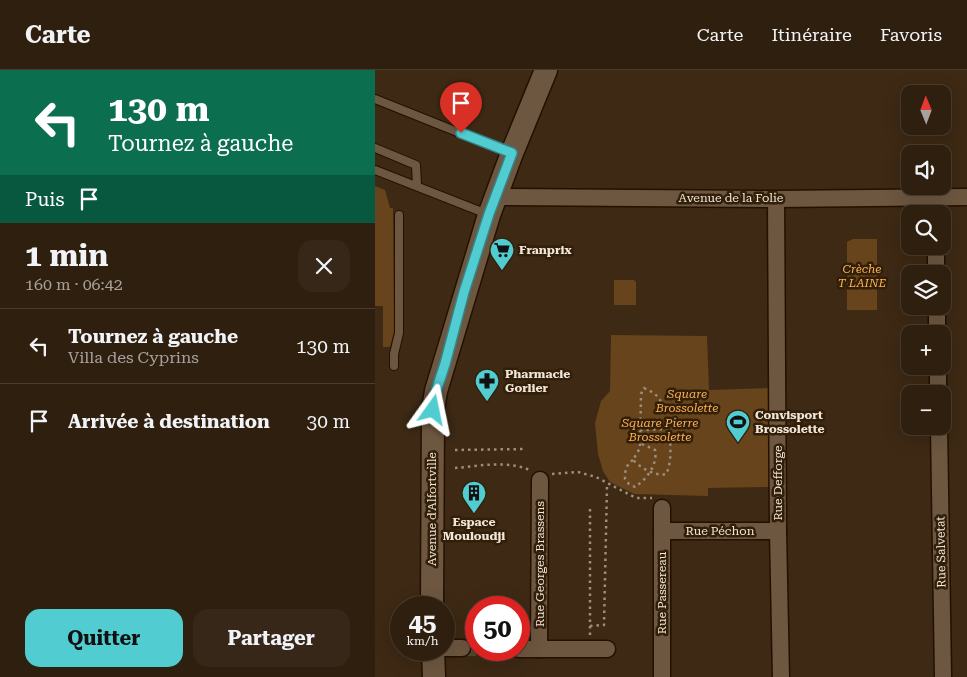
<!DOCTYPE html>
<html lang="fr">
<head>
<meta charset="utf-8">
<style>
  body { margin:0; font-family:"Roboto Serif",serif; background:#362718; color:#f1f3f6; height:100vh; display:flex; flex-direction:column; font-size:19px; white-space:nowrap }
  * { box-sizing:border-box; margin:0 }
  p { font-size:16px; color:#a7a29e }
  .icon { flex:none; width:28px; height:28px; fill:none; stroke:currentColor; stroke-width:2; stroke-linecap:round; stroke-linejoin:round }
  .map { position:relative; flex:1; overflow:hidden }
  .details { display:flex; flex-direction:column; background:#2e1f0f; width:375px }
  .details>* { flex:none }
  .banner { background:#0b6e4f; color:#fff; overflow:hidden }
  .needle { width:32px; rotate:359deg }
  .controls { position:absolute; left:526px; top:15px; display:grid; gap:10px }
  .controls a { display:grid; place-items:center; width:50px; height:50px; border-radius:10px; background:#2e1f0f; box-shadow:0 5px 20px #0002,0 0 0 1px #493d2f; font-size:25px }
  .speed { position:absolute; left:15px; top:526px; display:flex; gap:10px; font-size:25px; font-weight:700; text-align:center }
  .speed>* { display:grid; place-content:center; width:65px; height:65px; border-radius:50%; background:#2e1f0f; box-shadow:0 5px 20px #0002,0 0 0 1px #493d2f; line-height:1 }
  .speed small { font-size:12px; font-weight:400 }
  .speed .limit { border:8px solid #d22; background:#fff; color:#111 }
  .pin { position:absolute; display:grid; place-items:center; width:42px; height:42px; color:#fff; margin:-51px -21px; border-radius:50% 50% 50% 0; rotate:-45deg; box-shadow:0 0 5px #0007 }
  .pin .icon { rotate:45deg }
  .me { position:absolute; width:55px; margin:-28px; rotate:12deg; stroke-linejoin:round; filter:drop-shadow(0 0 4px #0008) }
  .turn { display:flex; align-items:center; gap:18px; height:105px; padding:0 25px; font-size:22px }
  .turn .icon { width:65px; height:65px; stroke-width:2.5 }
  .turn b { display:block; font-size:35px; line-height:42px }
  .then { display:flex; align-items:center; height:48px; padding:0 25px; background:#0003; gap:10px; font-size:19px }
  .round { display:grid; place-items:center; flex:none; width:52px; height:52px; border-radius:15px; background:#362718 }
  .summary { display:flex; align-items:center; justify-content:space-between; height:85px; padding:0 25px }
  h1 { font-size:30px; font-weight:700; line-height:38px }
  .cta { display:flex; gap:10px; margin-top:auto; padding:10px 25px }
  .cta a { flex:1; height:58px; border-radius:15px; background:#51ccd1; color:#111; font-size:20px; font-weight:700; line-height:58px; text-align:center }
  .cta a+a { background:#362718; color:#f1f3f6 }
  ul { padding:0; list-style:none }
  li { display:flex; align-items:center; gap:15px; height:75px; padding:0 25px; border-top:1px solid #493d2f }
  li div { flex:1 }
  li b { display:block; font-size:19px }
  li em { font-style:normal }
  header { display:flex; align-items:center; gap:30px; box-sizing:border-box; height:70px; padding:0 25px; background:#2e1f0f; border-bottom:1px solid #493d2f }
  header strong { font-size:24px }
  nav { display:flex; gap:28px; margin-inline-start:auto; font-size:18px }
  main { display:flex; flex:1; min-height:0 }
  .map>svg:first-child { display:block }
</style>
</head>
<body>
<header>
<strong>Carte</strong>
<nav><a>Carte</a><a>Itinéraire</a><a>Favoris</a></nav>
</header>
<main>
<section class="details">
<div class="banner">
<div class="turn"><svg class="icon" aria-label="left" viewBox="0 0 24 24"><path d="M17 20v-9H6M10 6l-5 5 5 5"/></svg><div><b>130 m</b>Tournez à gauche</div></div>
<div class="then">Puis<svg class="icon" aria-label="arrive" viewBox="0 0 24 24"><path d="M6 21V4h12l-3 4 3 4H6"/></svg></div>
</div>
<div class="summary"><div><h1>1 min</h1><p>160 m · 06:42</p></div><a class="round"><svg class="icon" aria-label="close" viewBox="0 0 24 24"><path d="M6 6l12 12M18 6L6 18"/></svg></a></div>
<ul>
<li><svg class="icon" aria-label="left" viewBox="0 0 24 24"><path d="M17 20v-9H6M10 6l-5 5 5 5"/></svg><div><b>Tournez à gauche</b><p>Villa des Cyprins</p></div><em>130 m</em></li>
<li><svg class="icon" aria-label="arrive" viewBox="0 0 24 24"><path d="M6 21V4h12l-3 4 3 4H6"/></svg><div><b>Arrivée à destination</b></div><em>30 m</em></li>
</ul>
<div class="cta"><a>Quitter</a><a>Partager</a></div>
</section>
<div class="map">
<svg width="592" height="607" viewBox="0 0 592 607">
  <rect width="100%" height="100%" fill="#3d2914"/>
  <g fill="#67441b">
    <polygon points="0,116 10,120 15,138 18,138 19,262 15,277 8,277 8,236 0,236"/>
    <polygon points="478,169 502,169 502,240 472,240 472,172"/>
    <polygon points="239,210 259,210 261,212 261,235 239,235"/>
    <polygon points="236,265 332,266 334,320 393,318 394,417 333,418 333,426 259,424 235,412 228,401 223,384 220,353 226,331 235,321"/>
  </g>
  <g fill="none" stroke-linecap="round" stroke-linejoin="round">
    <polyline stroke="#584531" stroke-width="16" stroke-dasharray="16 8" stroke-linecap="butt" points="87,578 101,578"/>
    <defs>
      <g id="service">
        <polyline points="0,29 135,83"/>
        <polyline points="0,78 41,95 42,115"/>
        <polyline points="0,100 112,144"/>
        <polyline points="19,296 19,284 24,263 24,145"/>
      </g>
      <g id="minor">
        <polyline points="120,127 401,129 592,127"/>
        <polyline points="560,127 560,144"/>
        <polyline points="401,129 403,461 406,607"/>
        <polyline points="561,176 561,204"/>
        <polyline points="562,236 562,264"/>
        <polyline points="563,296 563,324"/>
        <polyline points="564,356 568,607"/>
        <polyline points="287,461 403,461"/>
        <polyline points="69,578 87,578"/>
        <polyline points="144,579 232,579"/>
        <polyline points="164,579 165,410"/>
        <polyline points="287,607 287,438"/>
      </g>
      <g id="secondary">
        <polyline points="57,538 58,340 61,321 114,145 137,83 171,0"/>
        <polyline points="58,580 59,607"/>
      </g>
    </defs>
    <use href="#service" stroke="#231100" stroke-width="10"/>
    <use href="#minor" stroke="#231100" stroke-width="19"/>
    <use href="#secondary" stroke="#231100" stroke-width="25"/>
    <g stroke="#9d8e7d" stroke-width="2.5" stroke-dasharray="2.5 4" stroke-linecap="butt">
      <path d="M 269,318 C 275,321 281,323 285,330 C 294,346 300,389 291,404 C 280,407 265,397 258,390 L 265,378 L 266,324 Z"/>
      <polyline points="265,360 294,359"/>
      <polyline points="80,380 150,379"/>
      <path d="M 258,390 C 251,395 250,400 250,409 L 254,414 L 260,417 C 272,409 283,394 280,380 L 265,373"/>
      <path d="M 80,398 C 104,396 131,390 155,400"/>
      <polyline points="177,404 203,402 221,407 261,428 277,428"/>
      <polyline points="215,556 229,555 232,416"/>
      <polyline points="215,565 215,437"/>
    </g>
    <use href="#service" stroke="#6d5740" stroke-width="8"/>
    <use href="#minor" stroke="#6d5740" stroke-width="16"/>
    <use href="#secondary" stroke="#6d5740" stroke-width="22"/>
  </g>
  <g fill="none" stroke-linecap="round" stroke-linejoin="round">
    <defs>
      <polyline id="route" points="58,340 61,321 70,294 89,222 114,144 137,83 86,63"/>
    </defs>
    <use href="#route" stroke="#358588" stroke-width="12"/>
    <use href="#route" stroke="#51ccd1" stroke-width="9"/>
  </g>
  <defs>
    <symbol id="supermarket-pin" viewBox="-11 -11 22 30"><path d="M0 17L-7.5 6A9.5 9.5 0 1 1 7.5 6Z" fill="#51ccd1" stroke="#321f09"/><path d="M-6-5.5h2.5l.6 2H6L4.5 2H-2.5L-4.4-4H-6ZM-1.5 3.2a1.3 1.3 0 1 0 .1 0ZM3 3.2a1.3 1.3 0 1 0 .1 0Z" fill="#111"/></symbol>
    <symbol id="pharmacy-pin" viewBox="-11 -11 22 30"><path d="M0 17L-7.5 6A9.5 9.5 0 1 1 7.5 6Z" fill="#51ccd1" stroke="#321f09"/><path d="M-2-6h4v4h4v4h-4v4h-4v-4h-4v-4h4Z" fill="#111"/></symbol>
    <symbol id="stadium-pin" viewBox="-11 -11 22 30"><path d="M0 17L-7.5 6A9.5 9.5 0 1 1 7.5 6Z" fill="#51ccd1" stroke="#321f09"/><path d="M0-5a6.5 5 0 1 0 0 10a6.5 5 0 1 0 0-10ZM-3.5-1.8h7v3.6h-7Z" fill="#111"/></symbol>
    <symbol id="building-pin" viewBox="-11 -11 22 30"><path d="M0 17L-7.5 6A9.5 9.5 0 1 1 7.5 6Z" fill="#51ccd1" stroke="#321f09"/><path d="M-4-6H4V6H1V3H-1V6H-4ZM-2.5-4.3h1.7v1.8h-1.7ZM.8-4.3h1.7v1.8H.8ZM-2.5-1h1.7V.8h-1.7ZM.8-1h1.7V.8H.8Z" fill="#111"/></symbol>
  </defs>
  <g fill-rule="evenodd">
    <use href="#supermarket-pin" x="113" y="166" width="28" height="38"/>
    <use href="#pharmacy-pin" x="98" y="297" width="28" height="38"/>
    <use href="#stadium-pin" x="349" y="338" width="28" height="38"/>
    <use href="#building-pin" x="85" y="409" width="28" height="38"/>
  </g>
  <g text-anchor="middle" stroke-width="5" stroke-linejoin="round" paint-order="stroke">
    <g font-size="12" fill="#f1e5d8" stroke="#321f09">
      <text x="356" y="132">Avenue de la Folie</text>
      <text transform="translate(403 413) rotate(-90)" y="4">Rue Defforge</text>
      <text transform="translate(57 439) rotate(-90)" y="4">Avenue d'Alfortville</text>
      <text x="345" y="465">Rue Péchon</text>
      <text transform="translate(566 482) rotate(-91)" y="4">Rue Salvetat</text>
      <text transform="translate(165 494) rotate(-90)" y="4">Rue Georges Brassens</text>
      <text transform="translate(287 523) rotate(-90)" y="4">Rue Passereau</text>
    </g>
    <g font-size="12" font-weight="bold" fill="#f1e5d8" stroke="#321f09" text-anchor="start">
      <text x="144" y="184">Franprix</text>
      <text x="130" y="308">Pharmacie<tspan x="130" dy="14">Gorlier</tspan></text>
      <text x="380" y="349">Convisport<tspan x="380" dy="14">Brossolette</tspan></text>
      <text x="99" y="456" text-anchor="middle">Espace<tspan x="99" dy="14">Mouloudji</tspan></text>
    </g>
    <g font-size="12" font-style="italic" fill="#fcaf54" stroke="#321f09">
      <text x="487" y="203">Crèche<tspan x="487" dy="14">T LAINE</tspan></text>
      <text x="312" y="328">Square<tspan x="312" dy="14">Brossolette</tspan></text>
      <text x="285" y="357">Square Pierre<tspan x="285" dy="14">Brossolette</tspan></text>
    </g>
  </g>
</svg>
<div class="controls">
<a><svg class="needle" viewBox="-14 -14 28 28"><path d="M0-13l5 13h-10z" fill="#e53935"/><path d="M0 13l5-13h-10z" fill="#a7a29e"/></svg></a>
<a><svg class="icon" aria-label="sound" viewBox="0 0 24 24"><path d="M4 9h4l5-4v14l-5-4H4zM17 9q2 3 0 6"/></svg></a>
<a><svg class="icon" aria-label="search" viewBox="0 0 24 24"><circle cx="10" cy="10" r="6"/><path d="M15 15l6 6"/></svg></a>
<a><svg class="icon" aria-label="layers" viewBox="0 0 24 24"><path d="M12 4l9 5-9 5-9-5zM3 14l9 5 9-5"/></svg></a>
<a>+</a>
<a>−</a>
</div>
<div class="speed"><div>45<small>km/h</small></div><div class="limit">50</div></div>
<div class="pin" style="left:86px;top:63px;background:#d93025"><svg class="icon" aria-label="arrive" viewBox="0 0 24 24"><path d="M6 21V4h12l-3 4 3 4H6"/></svg></div>
<svg class="me" style="left:58px;top:340px" viewBox="-20 -20 40 40"><path d="M0-17L14 15 0 8-14 15z" fill="#51ccd1" stroke="#fff" stroke-width="4"/></svg>
</div>
</main>
</body>
</html>
